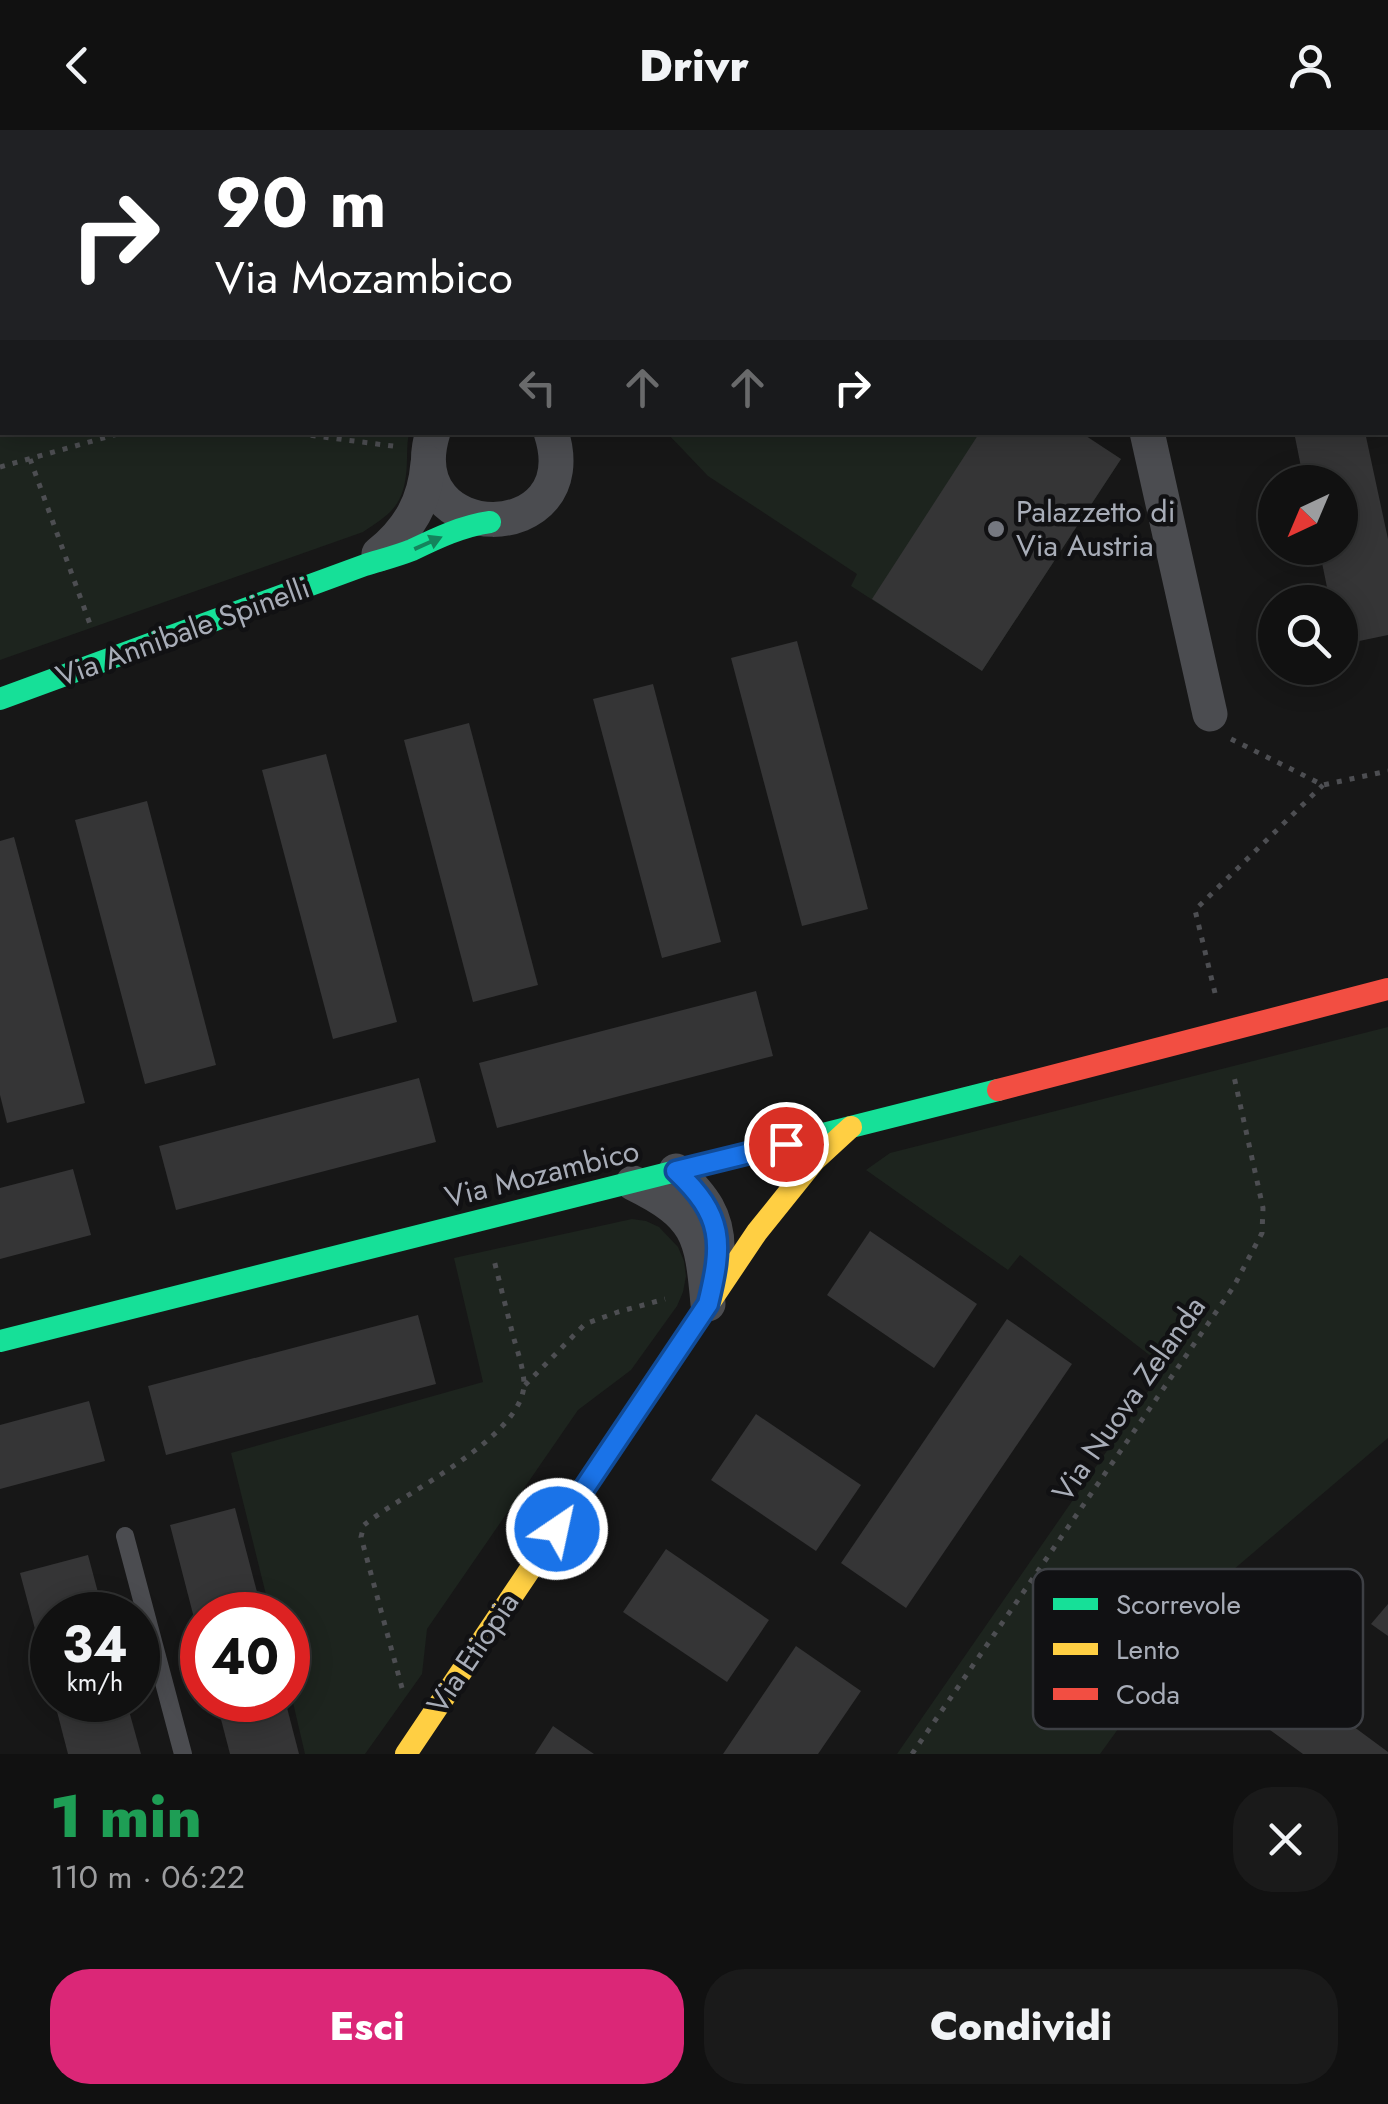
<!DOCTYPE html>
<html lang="it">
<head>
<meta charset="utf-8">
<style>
  body { margin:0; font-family:Jost,sans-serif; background:#1a1a1a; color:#f1f3f6; height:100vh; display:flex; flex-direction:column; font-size:38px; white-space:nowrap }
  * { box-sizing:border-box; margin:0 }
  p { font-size:32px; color:#9c9d9f }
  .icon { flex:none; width:55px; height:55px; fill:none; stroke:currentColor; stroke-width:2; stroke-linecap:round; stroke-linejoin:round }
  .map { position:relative; height:1624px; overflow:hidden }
  .details { display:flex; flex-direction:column; background:#111; flex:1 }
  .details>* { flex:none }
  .hud { position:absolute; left:0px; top:0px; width:1390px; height:305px; box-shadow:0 5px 25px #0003,0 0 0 2px #303131; background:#202124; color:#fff; overflow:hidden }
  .needle { width:65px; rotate:224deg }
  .controls { position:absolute; left:1258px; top:335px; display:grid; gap:20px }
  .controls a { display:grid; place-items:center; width:100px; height:100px; border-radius:50%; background:#111; box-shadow:0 5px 25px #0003,0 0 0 2px #303131; font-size:50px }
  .speed { position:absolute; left:30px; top:1462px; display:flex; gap:20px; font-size:50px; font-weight:700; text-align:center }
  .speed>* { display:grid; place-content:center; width:130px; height:130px; border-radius:50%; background:#111; box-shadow:0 5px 25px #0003,0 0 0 2px #303131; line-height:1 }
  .speed small { font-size:25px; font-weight:400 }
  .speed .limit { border:15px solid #d22; background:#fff; color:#111 }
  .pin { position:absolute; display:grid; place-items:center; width:85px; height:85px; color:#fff; margin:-42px; border:5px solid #fff; border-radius:50%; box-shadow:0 2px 10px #0007 }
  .me { position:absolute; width:110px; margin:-55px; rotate:34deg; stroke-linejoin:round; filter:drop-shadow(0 0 8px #0008) }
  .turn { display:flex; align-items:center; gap:35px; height:210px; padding:0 50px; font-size:45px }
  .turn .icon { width:130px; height:130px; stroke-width:2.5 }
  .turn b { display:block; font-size:70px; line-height:85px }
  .lanes { display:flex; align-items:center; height:95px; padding:0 50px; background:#0003; justify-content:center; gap:50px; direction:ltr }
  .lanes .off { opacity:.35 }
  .round { display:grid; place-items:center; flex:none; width:105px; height:105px; border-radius:40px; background:#1a1a1a }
  .overview { display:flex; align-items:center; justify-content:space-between; height:170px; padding:0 50px }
  h1 { font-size:60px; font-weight:800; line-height:75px; color:#1e9e55 }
  .primary-button { display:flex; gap:20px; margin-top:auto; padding:20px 50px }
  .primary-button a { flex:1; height:115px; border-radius:40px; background:#db2777; color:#fff; font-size:40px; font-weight:800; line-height:115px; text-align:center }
  .primary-button a+a { background:#1a1a1a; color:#f1f3f6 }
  header { display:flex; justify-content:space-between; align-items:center; height:130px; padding:0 50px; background:#111; font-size:45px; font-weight:800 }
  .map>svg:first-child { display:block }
</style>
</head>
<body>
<header><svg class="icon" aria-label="back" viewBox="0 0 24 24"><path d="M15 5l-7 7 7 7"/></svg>Drivr<svg class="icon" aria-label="person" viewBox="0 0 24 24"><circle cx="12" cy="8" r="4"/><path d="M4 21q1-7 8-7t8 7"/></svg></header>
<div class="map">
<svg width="1388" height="1624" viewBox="0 0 1388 1624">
  <rect width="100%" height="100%" fill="#171717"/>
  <g fill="#1d241e">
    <polygon points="534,0 1056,0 1056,2 535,2"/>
    <path d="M 0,151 L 2,151 L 2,302 L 409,303 C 406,317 408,330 406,345 C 402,378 388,385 363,402 L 0,530 Z"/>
    <polygon points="667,303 1080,303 1121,329 982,541 851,456 857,444 708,346"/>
    <polygon points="1388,897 1388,1308 1233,1440 1100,1624 897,1624 1165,1237 1020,1125 1008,1140 866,1040 890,1023"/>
    <polygon points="632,1089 646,1091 659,1097 678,1117 684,1131 686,1146 683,1162 677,1176 631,1240 578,1280 427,1499 422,1544 365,1624 305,1624 288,1551 288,1485 271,1485 231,1323 483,1252 454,1128"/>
  </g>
  <g fill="#353536">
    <polygon points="980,302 1080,302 1121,329 982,541 872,469"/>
    <polygon points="1294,302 1365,302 1388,409 1388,505 1340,515 1340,472 1330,472 1319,418 1340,418 1340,352 1304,352"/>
    <polygon points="797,511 868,779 802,796 731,528"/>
    <polygon points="653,554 721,812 662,828 593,569"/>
    <polygon points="469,593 538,855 473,872 404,610"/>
    <polygon points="326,624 397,892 333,909 262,640"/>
    <polygon points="147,671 216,935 145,954 75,690"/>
    <polygon points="14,707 85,973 7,993 0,965 0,711"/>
    <polygon points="756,861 773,926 497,998 479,933"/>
    <polygon points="419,948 436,1012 176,1080 159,1016"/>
    <polygon points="73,1039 91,1105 0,1129 0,1058"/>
    <polygon points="870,1101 977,1174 934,1238 827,1165"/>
    <polygon points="418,1185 436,1254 166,1325 148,1256"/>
    <polygon points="1007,1189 1072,1234 906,1478 841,1433"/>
    <polygon points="89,1271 105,1331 0,1359 0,1295"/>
    <polygon points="756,1284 861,1355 816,1421 711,1350"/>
    <polygon points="235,1378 263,1485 202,1485 201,1515 170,1395"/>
    <polygon points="666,1419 769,1490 727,1552 623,1482"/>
    <polygon points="88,1425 104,1485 52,1485 51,1559 20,1443"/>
    <polygon points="1388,1474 1388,1506 1371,1494"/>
    <polygon points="796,1516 861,1561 818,1624 723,1624"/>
    <polygon points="1257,1525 1388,1622 1388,1624 1303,1624 1223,1566"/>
    <polygon points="54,1570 126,1570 141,1624 68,1624"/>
    <polygon points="216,1570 285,1570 299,1624 230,1624"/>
    <polygon points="553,1596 594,1624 535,1624"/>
  </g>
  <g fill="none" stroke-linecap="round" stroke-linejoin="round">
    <g stroke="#4d4e52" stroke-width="5" stroke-dasharray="5 8" stroke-linecap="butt">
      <polyline points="285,302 400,317"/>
      <polyline points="30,329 90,494"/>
      <polyline points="0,337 125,302"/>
      <polyline points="1231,609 1323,655 1388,641"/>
      <polyline points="1215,863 1195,780 1323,655"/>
      <polyline points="525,1255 585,1194 618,1182 665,1169"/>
      <path d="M 402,1558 L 361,1407 L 364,1395 C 403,1363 521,1309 524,1255 C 524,1240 518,1223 514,1209 C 507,1182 500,1154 493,1126"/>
      <polyline points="912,1624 1234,1156 1262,1103 1263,1078 1233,942"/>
    </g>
    <polyline stroke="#4b4c50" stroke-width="18" points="125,1406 183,1624"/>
    <g stroke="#4b4c50" stroke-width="35">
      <polyline points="1079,0 1079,2"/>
      <polyline points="457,2 458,0"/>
      <path d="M 433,302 C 397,418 589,419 551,302"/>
      <polyline points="1147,302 1210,584"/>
      <path d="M 379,424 C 409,400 425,372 428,333"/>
      <path d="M 676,1041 C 702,1066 719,1086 717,1124"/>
      <path d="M 633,1053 C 698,1085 702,1104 708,1174"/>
    </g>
    <g stroke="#16e098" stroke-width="22">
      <path d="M 0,569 L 365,435 C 381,430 397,426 412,420 C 437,408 462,396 490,392"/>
      <polyline points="0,1211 998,960"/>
    </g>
    <polyline stroke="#ffcf43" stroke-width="22" points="406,1624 757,1102 814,1031 851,997"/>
    <polyline stroke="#f24e42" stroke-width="22" points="998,960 1388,859"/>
  </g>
  <defs><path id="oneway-solid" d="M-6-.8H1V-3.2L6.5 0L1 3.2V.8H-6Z" transform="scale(2.5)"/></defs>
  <use fill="#14835c" href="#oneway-solid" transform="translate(428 413) rotate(-24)"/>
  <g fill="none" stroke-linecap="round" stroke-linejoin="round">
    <defs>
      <path id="route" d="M 557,1399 L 708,1174 C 723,1113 724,1086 676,1041 L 786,1014"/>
    </defs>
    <use href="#route" stroke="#114b97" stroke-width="25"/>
    <use href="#route" stroke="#1a73e8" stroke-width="18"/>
  </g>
  <circle fill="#757880" stroke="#111113" stroke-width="4" cx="996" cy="399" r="10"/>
  <g text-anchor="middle" stroke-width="9" stroke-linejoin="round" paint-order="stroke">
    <g font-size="30" fill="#a8adb8" stroke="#111113" text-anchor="start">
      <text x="1016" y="392">Palazzetto di<tspan x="1016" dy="34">Via Austria</tspan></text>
    </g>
    <g font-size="30" fill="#a8adb8" stroke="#111113">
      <text transform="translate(183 502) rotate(-20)" y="10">Via Annibale Spinelli</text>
      <text transform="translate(542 1044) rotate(-14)" y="10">Via Mozambico</text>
      <text transform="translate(1129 1269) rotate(-55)" y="10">Via Nuova Zelanda</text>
      <text transform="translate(473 1523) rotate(-56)" y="10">Via Etiopia</text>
    </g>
  </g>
  <rect x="1033" y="1439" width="330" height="160" rx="15" fill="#111113" stroke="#3e4045" stroke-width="2.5"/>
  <rect x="1053" y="1468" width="45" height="12" fill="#16e098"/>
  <rect x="1053" y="1513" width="45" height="12" fill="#ffcf43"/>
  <rect x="1053" y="1558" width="45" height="12" fill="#f24e42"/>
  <g font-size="28" fill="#a8adb8">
    <text x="1116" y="1484">Scorrevole</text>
    <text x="1116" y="1529">Lento</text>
    <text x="1116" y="1574">Coda</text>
  </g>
</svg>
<div class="controls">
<a><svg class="needle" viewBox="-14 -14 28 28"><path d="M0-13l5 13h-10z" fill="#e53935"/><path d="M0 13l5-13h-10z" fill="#9c9d9f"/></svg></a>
<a><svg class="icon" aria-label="search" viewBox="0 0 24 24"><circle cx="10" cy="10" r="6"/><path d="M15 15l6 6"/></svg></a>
</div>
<div class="speed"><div>34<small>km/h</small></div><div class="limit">40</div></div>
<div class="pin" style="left:786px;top:1014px;background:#d93025"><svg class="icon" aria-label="arrive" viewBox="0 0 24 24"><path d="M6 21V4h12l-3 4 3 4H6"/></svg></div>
<svg class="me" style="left:557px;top:1399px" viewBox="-20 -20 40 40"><circle r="17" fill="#1a73e8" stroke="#fff" stroke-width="3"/><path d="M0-11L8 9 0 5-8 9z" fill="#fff"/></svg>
<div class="hud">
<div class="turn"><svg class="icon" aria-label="right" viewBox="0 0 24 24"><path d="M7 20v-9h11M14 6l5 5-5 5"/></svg><div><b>90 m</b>Via Mozambico</div></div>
<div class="lanes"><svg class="icon off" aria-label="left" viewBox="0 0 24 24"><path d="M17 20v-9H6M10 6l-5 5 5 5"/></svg><svg class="icon off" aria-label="ahead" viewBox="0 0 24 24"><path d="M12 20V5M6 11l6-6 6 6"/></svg><svg class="icon off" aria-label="ahead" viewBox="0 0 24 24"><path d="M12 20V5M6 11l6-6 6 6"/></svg><svg class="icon" aria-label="right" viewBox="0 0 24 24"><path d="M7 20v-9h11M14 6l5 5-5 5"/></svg></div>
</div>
</div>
<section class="details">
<div class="overview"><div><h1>1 min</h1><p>110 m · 06:22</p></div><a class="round"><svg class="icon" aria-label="close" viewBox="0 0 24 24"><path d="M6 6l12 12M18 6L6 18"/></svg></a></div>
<div class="primary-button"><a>Esci</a><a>Condividi</a></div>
</section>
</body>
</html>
